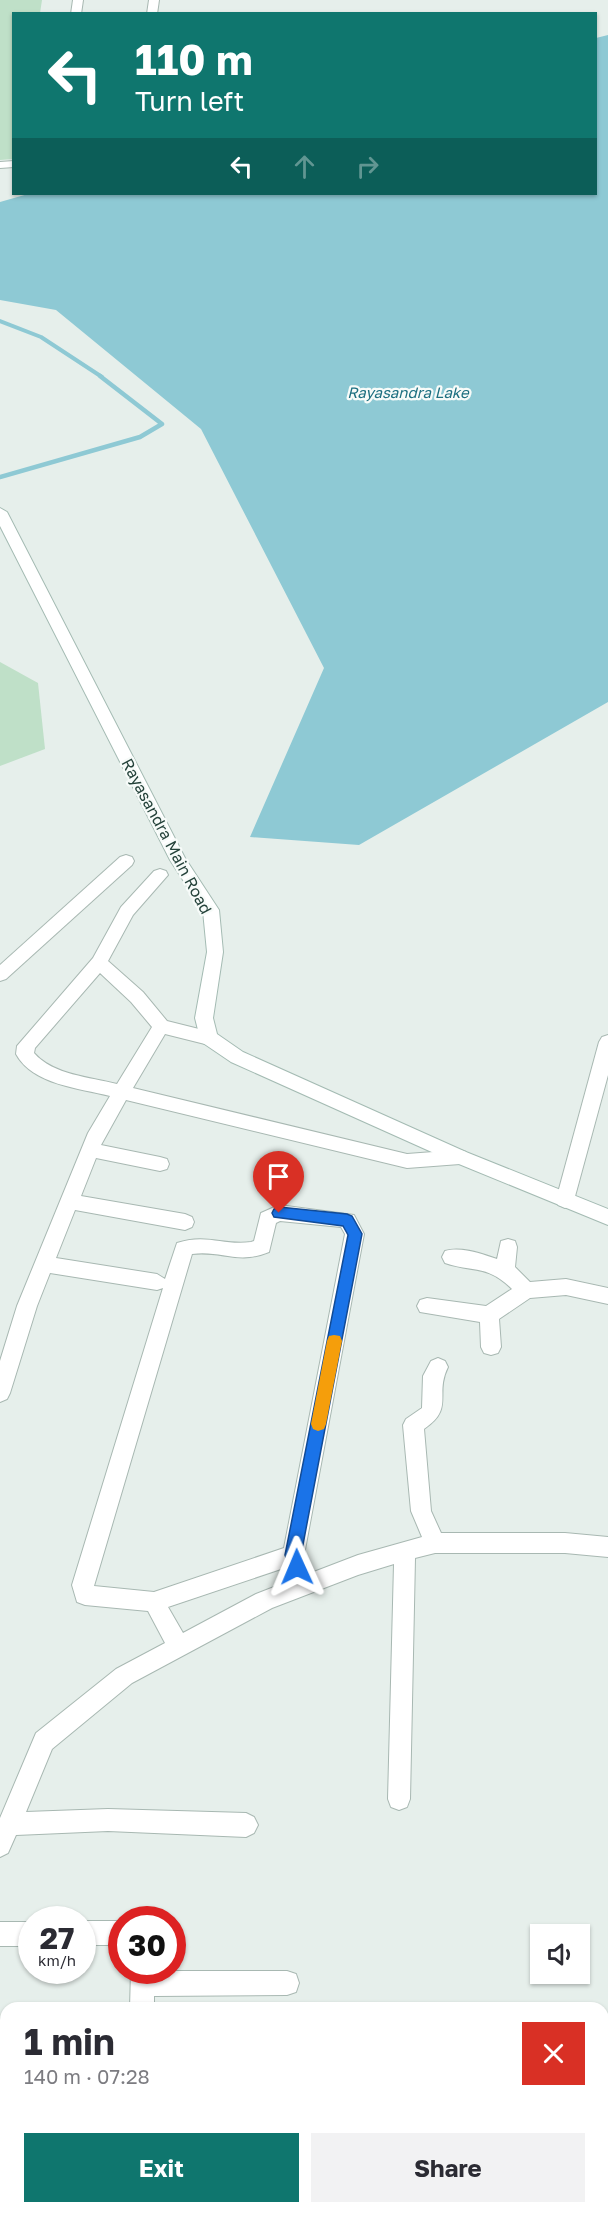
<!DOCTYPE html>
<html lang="en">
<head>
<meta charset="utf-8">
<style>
  body { margin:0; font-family:"Golos Text",sans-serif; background:#f2f2f3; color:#2b2b33; height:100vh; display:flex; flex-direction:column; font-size:22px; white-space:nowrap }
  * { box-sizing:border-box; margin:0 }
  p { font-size:20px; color:#7c7c81 }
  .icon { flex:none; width:33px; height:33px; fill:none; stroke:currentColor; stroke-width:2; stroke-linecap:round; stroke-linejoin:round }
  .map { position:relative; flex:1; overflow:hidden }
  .panel { position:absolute; left:0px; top:2002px; width:609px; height:212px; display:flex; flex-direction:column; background:#fff; border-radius:18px 18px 0 0; box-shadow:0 2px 4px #0004 }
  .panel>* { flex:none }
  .banner { position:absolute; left:12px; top:12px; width:585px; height:183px; border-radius:0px; box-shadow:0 2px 4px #0004; background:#0f766e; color:#fff; overflow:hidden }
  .fabs { position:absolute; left:530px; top:1924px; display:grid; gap:12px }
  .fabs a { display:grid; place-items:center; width:60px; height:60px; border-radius:0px; background:#fff; box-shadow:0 2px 4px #0004; font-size:30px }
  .speed { position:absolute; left:18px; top:1906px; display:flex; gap:12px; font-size:30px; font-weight:700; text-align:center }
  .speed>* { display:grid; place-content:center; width:78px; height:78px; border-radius:50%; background:#fff; box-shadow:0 2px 4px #0004; line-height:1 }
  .speed small { font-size:15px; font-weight:400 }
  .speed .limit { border:9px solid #d22; background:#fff; color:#111 }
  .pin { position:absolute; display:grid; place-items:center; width:51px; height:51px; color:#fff; margin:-62px -26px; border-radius:50% 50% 50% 0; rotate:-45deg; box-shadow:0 0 6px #0007 }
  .pin .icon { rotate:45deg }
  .me { position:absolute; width:66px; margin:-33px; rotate:359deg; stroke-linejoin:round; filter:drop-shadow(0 0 4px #0008) }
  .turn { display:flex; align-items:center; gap:21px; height:126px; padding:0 24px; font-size:27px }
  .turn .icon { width:78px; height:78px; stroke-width:2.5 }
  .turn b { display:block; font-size:42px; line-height:51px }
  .lanes { display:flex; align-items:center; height:57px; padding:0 24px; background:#0003; justify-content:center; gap:30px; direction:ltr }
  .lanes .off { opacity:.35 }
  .round { display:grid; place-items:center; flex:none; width:63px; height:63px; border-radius:0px; background:#f2f2f3 }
  .overview { display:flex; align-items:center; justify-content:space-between; height:102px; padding:0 24px }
  h1 { font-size:36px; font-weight:700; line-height:45px }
  .action { display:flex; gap:12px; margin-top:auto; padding:12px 24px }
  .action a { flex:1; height:69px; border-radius:0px; background:#0f766e; color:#fff; font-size:24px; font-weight:700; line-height:69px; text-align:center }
  .action a+a { background:#f2f2f3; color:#2b2b33 }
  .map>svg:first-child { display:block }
</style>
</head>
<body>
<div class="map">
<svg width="608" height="2213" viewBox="0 0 608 2213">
  <rect width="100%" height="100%" fill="#e6efeb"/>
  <g fill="#bfe0c8">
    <polygon points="0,0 42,0 40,13 14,14 13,159 0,160"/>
    <polygon points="0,662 38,683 45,749 0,766"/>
  </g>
  <polygon fill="#8ec9d4" points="608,35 608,702 359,845 250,837 324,668 201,429 56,310 0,300 0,202 28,194 596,194 596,38"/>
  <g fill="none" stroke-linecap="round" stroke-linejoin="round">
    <polyline stroke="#8ec9d4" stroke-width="4" points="0,321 41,337 102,377"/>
    <polyline stroke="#8ec9d4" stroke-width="4.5" points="0,477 140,437 162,424 100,376"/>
    <defs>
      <g id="street">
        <polygon points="73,0 83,0 81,14 71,14"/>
        <polygon points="149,0 159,0 157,14 147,14"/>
        <polygon points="14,161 14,167 0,168 0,162"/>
        <polygon points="126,855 132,857 134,861 132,865 6,979 0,981 0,965 120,857"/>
        <path d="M 160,869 L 166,871 L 168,875 L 133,915 L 108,961 L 143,992 L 167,1021 L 215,1033 L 218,1038 L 215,1043 L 209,1045 L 165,1034 L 133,1088 L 407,1154 L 460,1150 L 466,1152 L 469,1157 L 466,1162 L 460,1164 L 407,1168 L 126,1100 L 101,1145 L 160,1157 L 167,1159 L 169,1164 L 167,1169 L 160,1171 L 96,1158 L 81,1196 L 185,1214 L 192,1217 L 194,1222 L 192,1227 L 185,1230 L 75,1210 L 56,1258 L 157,1274 L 165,1279 L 177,1243 C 207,1233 223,1246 251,1242 L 254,1241 L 261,1213 L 279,1205 L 354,1215 L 364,1234 L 304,1555 L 311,1573 L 358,1555 L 422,1537 L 411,1511 L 403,1425 L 406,1419 L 422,1408 L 423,1376 L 431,1361 L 438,1358 L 445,1361 L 448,1367 C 434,1395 455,1408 424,1429 L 431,1511 L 441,1533 L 565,1533 L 608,1537 L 608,1557 L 565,1553 L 435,1553 L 415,1558 L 410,1799 L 407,1807 L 399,1810 L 391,1807 L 388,1799 L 394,1564 L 358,1575 L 272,1608 L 132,1683 L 52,1749 L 26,1812 L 108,1809 L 246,1813 L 254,1817 L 258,1825 L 254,1833 L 246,1837 L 108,1831 L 16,1835 L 8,1853 L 0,1857 L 0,1818 L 36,1733 L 116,1669 L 165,1643 L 148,1611 L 85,1605 L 77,1602 L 72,1585 L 163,1288 L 157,1290 L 50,1273 L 37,1306 L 10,1393 L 7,1399 L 0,1402 L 0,1361 L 17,1306 L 88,1133 L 110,1096 C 79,1088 33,1085 16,1054 L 17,1046 L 93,958 L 121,907 L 154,871 ZM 100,973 L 131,1002 L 152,1027 L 117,1084 C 90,1077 53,1075 34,1053 L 35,1048 ZM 280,1221 L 341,1227 L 345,1234 L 284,1548 L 154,1592 L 94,1586 L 192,1254 C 222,1250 237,1265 269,1252 L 276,1223 ZM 287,1567 L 292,1580 L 256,1594 L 183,1633 L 168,1607 Z"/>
        <polygon points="608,1035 608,1075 574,1200 572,1205 565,1208 558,1205 556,1200 599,1042 602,1037"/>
        <path d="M 508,1239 L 515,1241 L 517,1247 L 515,1267 L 530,1282 L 566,1279 L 608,1288 L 608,1304 L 566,1295 L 530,1298 L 499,1319 L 501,1347 L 498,1353 L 491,1355 L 484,1353 L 481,1347 L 480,1322 L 420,1312 L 417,1306 L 420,1300 L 427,1298 L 486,1306 L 512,1289 C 486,1264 475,1273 445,1263 L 442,1257 L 445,1251 C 461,1246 482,1254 497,1259 L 501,1241 Z"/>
        <rect x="82" y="1921" width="40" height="24"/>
        <rect x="0" y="1922" width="32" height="24"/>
        <polygon points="131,1971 287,1971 296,1974 299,1983 296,1992 287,1995 154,1996 154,2008 130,2008"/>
        <rect x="0" y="2098" width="6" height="26"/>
      </g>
      <polygon id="secondary" points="0,508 7,512 185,858 219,910 223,952 213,1018 217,1034 243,1052 466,1152 608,1209 608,1225 454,1162 231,1062 203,1043 200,1038 195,1018 207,952 203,911 170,860 0,526"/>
    </defs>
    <use href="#street" stroke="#a8b8b2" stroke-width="2"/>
    <use href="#secondary" stroke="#a4bbb3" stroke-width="2"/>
    <use href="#street" fill="#fff" fill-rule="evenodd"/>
    <use href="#secondary" fill="#fff" fill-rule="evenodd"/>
  </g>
  <polygon fill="#1a73e8" stroke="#114b97" stroke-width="1.5" points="279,1207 347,1214 352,1216 362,1234 301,1555 305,1567 303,1572 297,1574 291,1572 285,1555 348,1235 343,1226 274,1217 272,1213 274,1209"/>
  <polygon fill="#f59e0b" points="334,1335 340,1336 342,1341 326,1424 324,1429 318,1431 313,1429 311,1424 327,1341 329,1336"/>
  <g text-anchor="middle" stroke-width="4.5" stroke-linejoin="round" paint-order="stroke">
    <g font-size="15" font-style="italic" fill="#1c6f80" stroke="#f7fbf9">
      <text x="408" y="398">Rayasandra Lake</text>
    </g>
    <g font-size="16" fill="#24423a" stroke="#f7fbf9">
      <text transform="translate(167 836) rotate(62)" y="6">Rayasandra Main Road</text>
    </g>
  </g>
</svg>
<div class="fabs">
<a><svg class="icon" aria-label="sound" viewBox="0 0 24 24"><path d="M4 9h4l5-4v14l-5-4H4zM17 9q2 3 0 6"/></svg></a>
</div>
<div class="speed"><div>27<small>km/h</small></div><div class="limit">30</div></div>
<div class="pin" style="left:279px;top:1213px;background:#d93025"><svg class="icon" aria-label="arrive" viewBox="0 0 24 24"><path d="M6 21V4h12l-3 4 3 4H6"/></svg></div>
<svg class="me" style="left:297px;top:1567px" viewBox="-20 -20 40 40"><path d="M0-17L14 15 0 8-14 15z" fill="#1a73e8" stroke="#fff" stroke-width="4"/></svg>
<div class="banner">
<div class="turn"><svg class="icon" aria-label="left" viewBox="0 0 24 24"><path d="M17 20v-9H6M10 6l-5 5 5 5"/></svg><div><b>110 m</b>Turn left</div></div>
<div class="lanes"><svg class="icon" aria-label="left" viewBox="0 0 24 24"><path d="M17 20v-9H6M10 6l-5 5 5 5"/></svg><svg class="icon off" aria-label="ahead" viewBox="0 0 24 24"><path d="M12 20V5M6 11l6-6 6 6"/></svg><svg class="icon off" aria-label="right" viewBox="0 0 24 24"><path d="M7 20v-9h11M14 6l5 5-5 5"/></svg></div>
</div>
<section class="panel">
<div class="overview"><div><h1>1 min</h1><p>140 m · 07:28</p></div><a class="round" style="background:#d93025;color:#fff"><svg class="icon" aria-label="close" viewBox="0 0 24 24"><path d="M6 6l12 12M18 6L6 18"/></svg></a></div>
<div class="action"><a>Exit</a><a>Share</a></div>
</section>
</div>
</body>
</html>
